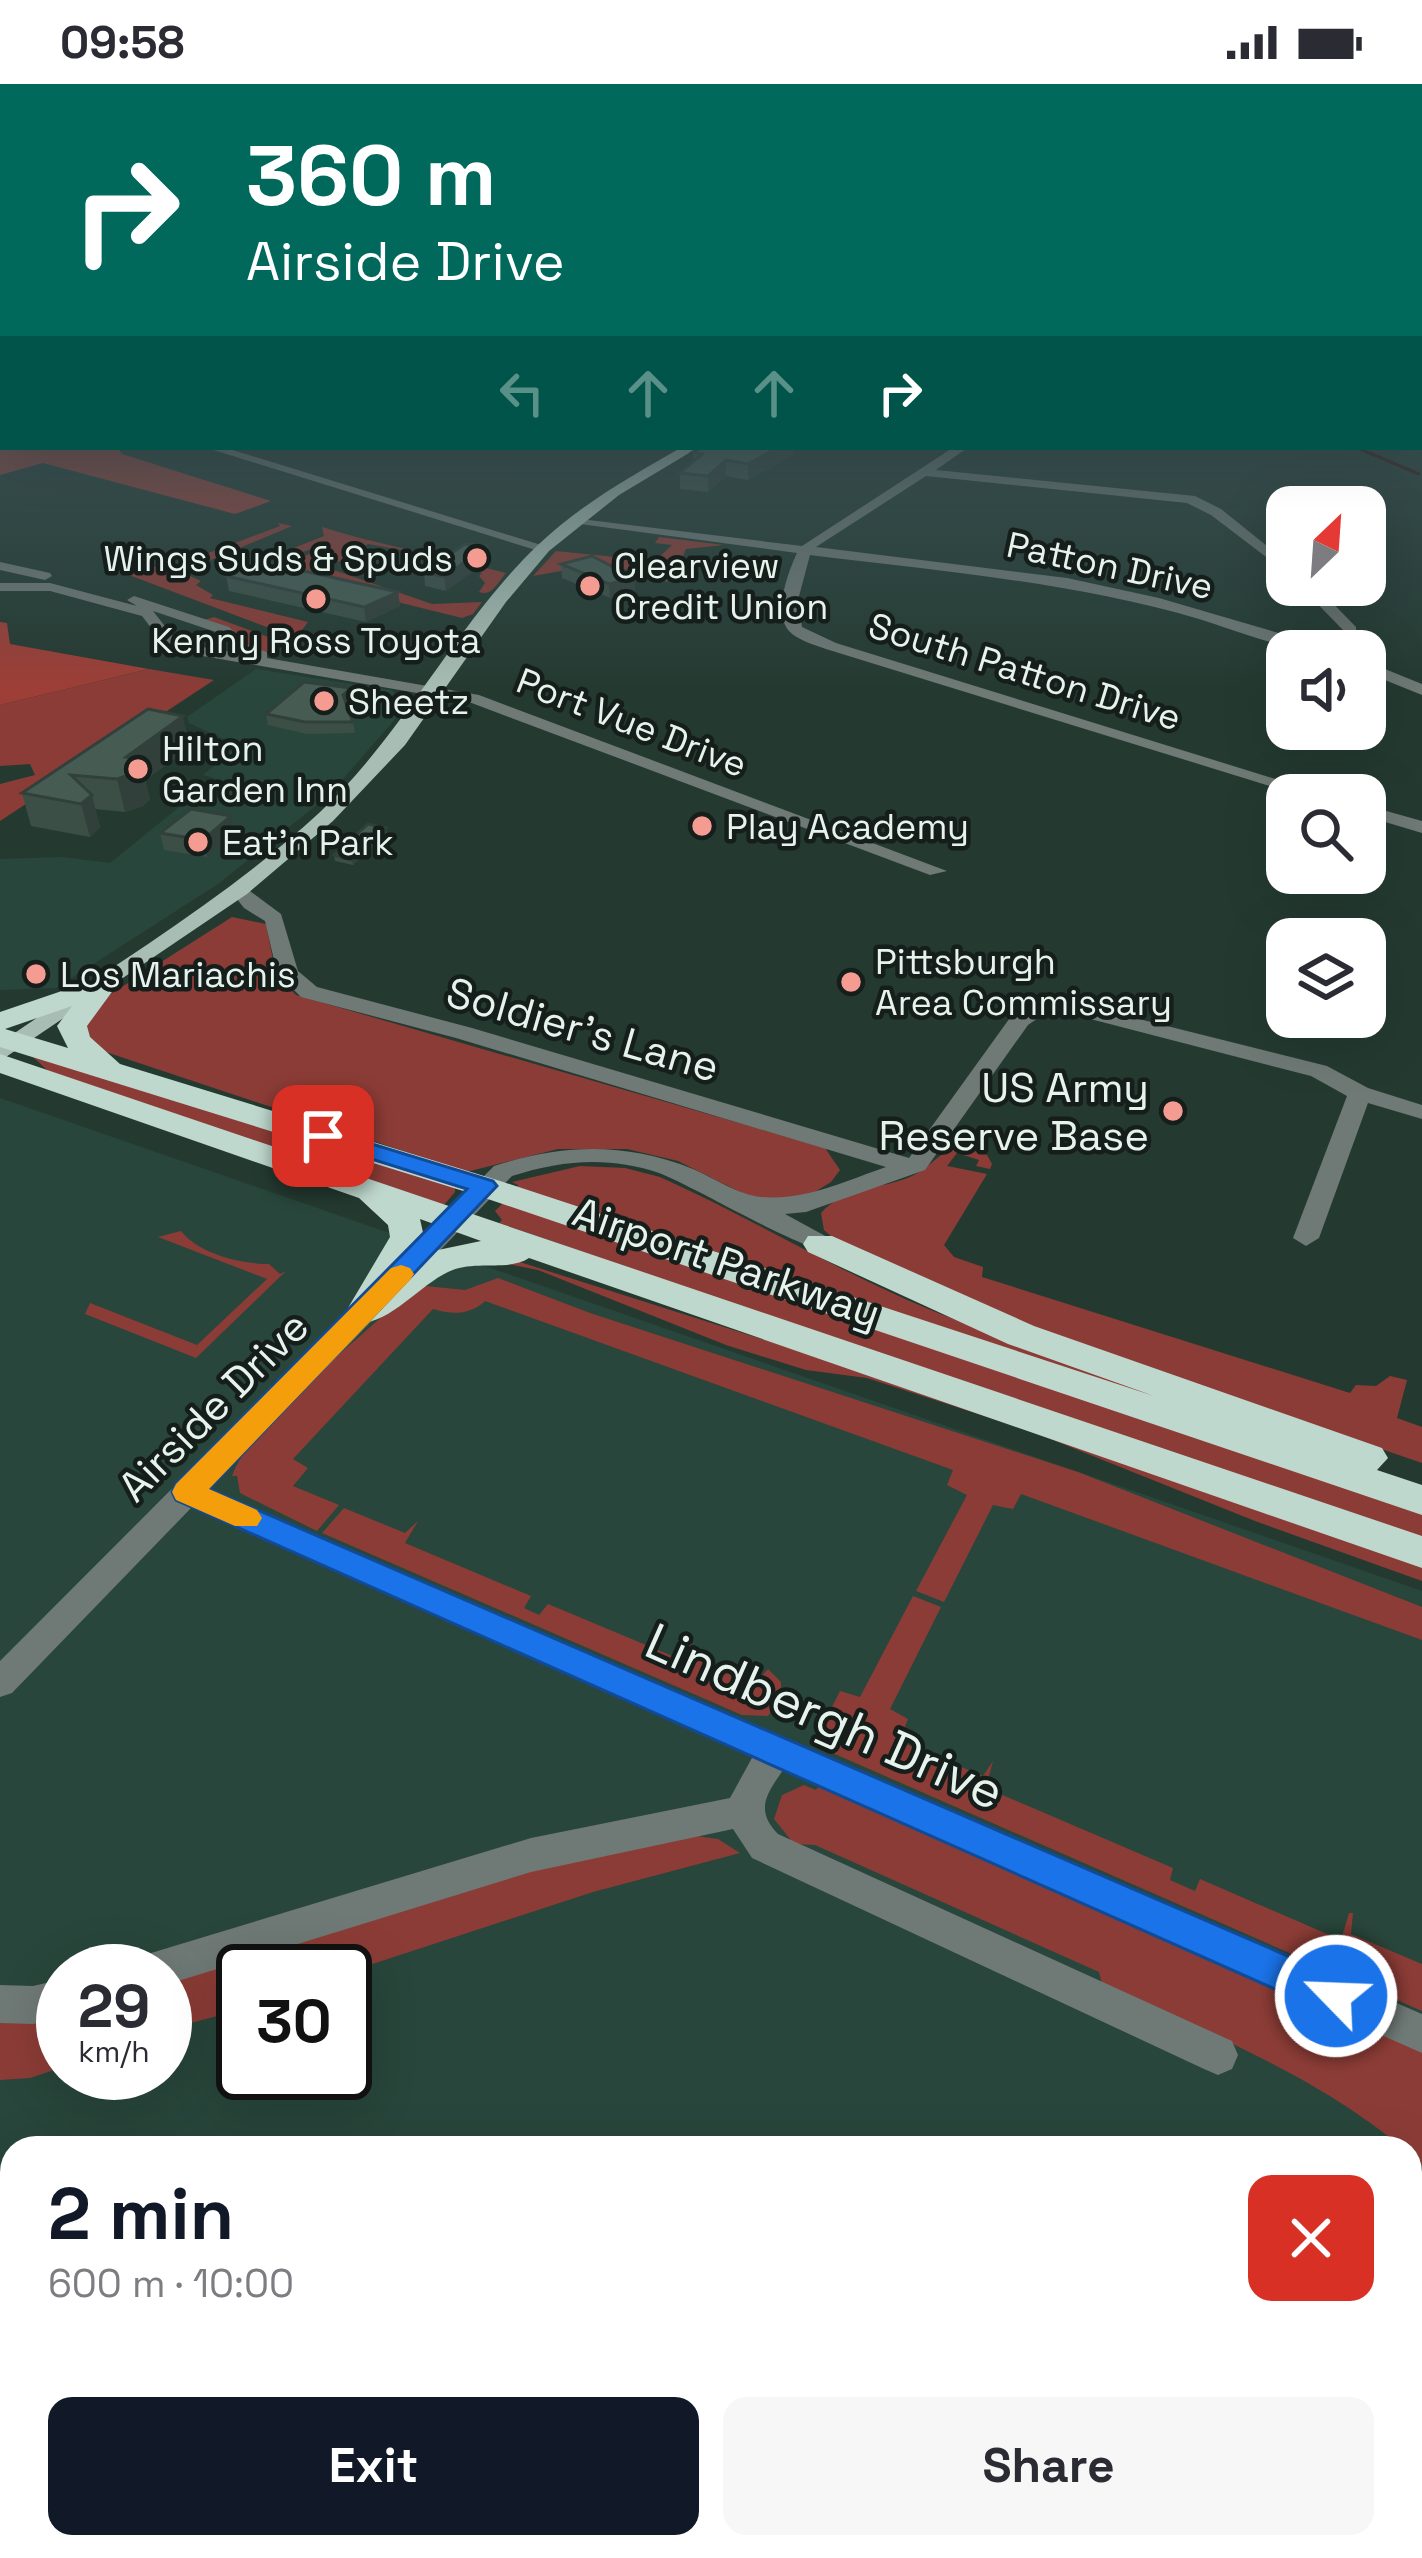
<!DOCTYPE html>
<html lang="en">
<head>
<meta charset="utf-8">
<style>
  body { margin:0; font-family:"Space Grotesk",sans-serif; background:#f7f7f7; color:#2b2b33; height:100vh; display:flex; flex-direction:column; font-size:45px; white-space:nowrap }
  * { box-sizing:border-box; margin:0 }
  p { font-size:39px; color:#7c7c81 }
  .icon { flex:none; width:66px; height:66px; fill:none; stroke:currentColor; stroke-width:2; stroke-linecap:round; stroke-linejoin:round }
  .map { position:relative; flex:1; overflow:hidden }
  .side { position:absolute; left:0px; top:2052px; width:1422px; height:423px; display:flex; flex-direction:column; background:#fff; border-radius:36px 36px 0 0; box-shadow:0 12px 48px #0002 }
  .side>* { flex:none }
  .hud { position:absolute; left:0px; top:0px; width:1422px; height:366px; box-shadow:0 12px 48px #0002; background:#00695c; color:#fff; overflow:hidden }
  .needle { width:78px; rotate:25deg }
  .fabs { position:absolute; left:1266px; top:402px; display:grid; gap:24px }
  .fabs a { display:grid; place-items:center; width:120px; height:120px; border-radius:24px; background:#fff; box-shadow:0 12px 48px #0002; font-size:60px }
  .speed { position:absolute; left:36px; top:1860px; display:flex; gap:24px; font-size:60px; font-weight:700; text-align:center }
  .speed>* { display:grid; place-content:center; width:156px; height:156px; border-radius:50%; background:#fff; box-shadow:0 12px 48px #0002; line-height:1 }
  .speed small { font-size:30px; font-weight:400 }
  .speed .limit { border:6px solid #111; border-radius:18px; background:#fff; color:#111 }
  .pin { position:absolute; display:grid; place-items:center; width:102px; height:102px; color:#fff; margin:-51px; border-radius:24px; box-shadow:0 6px 18px #0006 }
  .me { position:absolute; width:132px; margin:-66px; rotate:294deg; stroke-linejoin:round; filter:drop-shadow(0 0 9px #0008) }
  .turn { display:flex; align-items:center; gap:42px; height:252px; padding:0 48px; font-size:54px }
  .turn .icon { width:156px; height:156px; stroke-width:2.5 }
  .turn b { display:block; font-size:84px; line-height:102px }
  .lanes { display:flex; align-items:center; height:114px; padding:0 48px; background:#0003; justify-content:center; gap:60px; direction:ltr }
  .lanes .off { opacity:.35 }
  .round { display:grid; place-items:center; flex:none; width:126px; height:126px; border-radius:24px; background:#f7f7f7 }
  .summary { display:flex; align-items:center; justify-content:space-between; height:204px; padding:0 48px }
  h1 { font-size:72px; font-weight:600; line-height:90px; color:#111827 }
  .action { display:flex; gap:24px; margin-top:auto; padding:24px 48px }
  .action a { flex:1; height:138px; border-radius:24px; background:#111827; color:#fff; font-size:48px; font-weight:600; line-height:138px; text-align:center }
  .action a+a { background:#f7f7f7; color:#2b2b33 }
  .status { display:flex; justify-content:space-between; align-items:center; height:84px; padding:0 60px; background:#fff; direction:ltr }
  .status svg { height:33px; fill:currentColor }
  .map>svg:first-child { display:block }
</style>
</head>
<body>
<div class="status"><b>09:58</b><svg viewBox="0 0 49 12"><path d="M0 12V9h3v3zM5 12V6h3v6zM10 12V3h3v9zM15 12V0h3v12zM26 1h20v11H26zM47 4h2v5h-2z"/></svg></div>
<div class="map">
<svg width="1422" height="2474" viewBox="0 0 1422 2474">
  <rect width="100%" height="100%" fill="#243a31"/>
  <g fill="#28463b" fill-rule="evenodd">
    <polygon points="256,585 391,606 410,618 329,711 218,800 56,904 0,906 0,775 62,773 110,779 215,694 203,691 238,662 189,639 187,633"/>
    <path d="M 0,1014 L 1422,1507 L 1422,2474 L 0,2474 ZM 63,1887 L 165,1887 L 165,1989 L 63,1989 ZM 243,1887 L 345,1887 L 345,1989 L 243,1989 ZM 12,2064 L 1410,2064 L 1410,2463 L 12,2463 Z"/>
  </g>
  <g fill="#8c3c36">
    <path d="M 278,439 L 292,442 L 182,488 L 201,497 L 196,501 L 213,511 L 210,514 L 308,538 L 299,550 L 264,569 L 204,536 L 214,533 L 274,555 L 280,548 L 113,485 C 144,470 152,491 185,482 L 182,479 L 280,442 Z"/>
    <path d="M 322,443 C 379,461 444,472 506,489 C 498,498 492,513 479,508 L 485,499 L 479,492 L 482,489 L 419,469 L 368,460 L 328,484 L 432,520 L 482,518 L 473,530 L 462,534 L 288,491 L 287,481 L 331,459 L 299,469 L 286,467 L 324,452 Z"/>
    <polygon points="659,453 724,461 686,465 680,479 673,480 667,498 672,501 647,487 589,482 533,492 556,467 655,477 672,461 655,459"/>
    <polygon points="149,585 214,596 0,737 0,700 35,691 30,680 0,682 0,621"/>
    <polygon points="232,833 266,840 276,891 296,911 825,1064 840,1086 831,1098 805,1114 756,1116 678,1077 627,1065 558,1065 466,1088 94,964 80,937 95,920"/>
    <polygon points="31,971 455,1103 455,1108 443,1122 48,987"/>
    <path d="M 963,1063 L 987,1071 L 992,1080 L 990,1085 L 976,1082 L 979,1076 L 957,1069 L 947,1082 L 987,1090 L 944,1161 L 954,1173 L 983,1183 L 982,1193 L 1350,1309 L 1356,1301 L 1376,1302 L 1390,1292 L 1407,1296 L 1397,1334 L 1422,1343 L 1422,1379 L 1074,1260 L 834,1155 L 824,1146 L 821,1129 C 845,1102 881,1106 912,1092 C 932,1083 941,1064 963,1063 Z"/>
    <path d="M 580,1082 L 625,1084 L 660,1093 C 752,1134 838,1188 931,1226 C 1000,1255 1113,1279 1168,1320 L 516,1105 L 518,1101 L 512,1098 Z"/>
    <polygon points="505,1117 1422,1426 1422,1458 499,1139 502,1136 495,1127"/>
    <path d="M 181,1147 C 199,1170 241,1180 269,1180 L 280,1190 L 286,1187 L 196,1274 L 85,1230 L 90,1219 L 197,1261 L 267,1195 L 158,1153 Z"/>
    <polygon points="504,1173 960,1318 1422,1480 1422,1497 1255,1437 1033,1348 867,1294 806,1286 726,1261 538,1186 503,1179"/>
    <path d="M 498,1194 L 590,1229 L 1078,1388 L 1422,1523 L 1422,1556 L 1021,1410 L 1013,1425 L 993,1421 L 944,1518 L 916,1507 L 967,1411 L 947,1401 L 953,1386 L 485,1217 C 470,1231 452,1231 433,1225 L 293,1375 L 308,1384 L 293,1402 L 339,1421 L 317,1447 L 240,1409 L 237,1392 L 232,1392 C 252,1335 370,1248 416,1201 L 465,1206 Z"/>
    <polygon points="344,1424 405,1449 418,1437 405,1459 531,1512 524,1524 539,1531 548,1520 677,1574 694,1554 688,1569 756,1598 768,1585 781,1598 781,1613 768,1632 742,1631 322,1449"/>
    <polygon points="913,1512 941,1523 890,1625 908,1635 899,1657 983,1692 993,1677 986,1704 1173,1784 1170,1796 1195,1807 1200,1795 1341,1856 1349,1829 1353,1829 1351,1850 1422,1880 1422,1927 828,1667 822,1654 817,1653 840,1607 860,1613"/>
    <path d="M 804,1701 L 816,1706 L 819,1702 L 1422,1968 L 1422,2081 C 1334,1999 1215,1952 1102,1900 L 1099,1888 L 815,1761 L 794,1760 L 774,1735 L 782,1711 Z"/>
    <polygon points="689,1751 718,1755 740,1769 593,1808 345,1889 243,1887 243,1925 165,1946 165,1897 534,1783"/>
    <polygon points="63,1928 63,1983 30,1994 0,1996 0,1937"/>
  </g>
  <g fill="#9d3e37">
    <polygon points="0,266 3,363 117,363 122,370 271,417 235,430 43,379 0,391"/>
    <polygon points="0,538 7,539 10,560 149,585 0,621"/>
  </g>
  <g fill="none" stroke-linecap="round" stroke-linejoin="round">
    <polyline stroke="#390807" stroke-width="3" points="1355,363 1419,390"/>
    <g fill="#6f7975" fill-rule="evenodd">
      <polygon points="204,363 223,363 551,464 539,467"/>
      <path d="M 954,363 L 967,364 L 936,386 L 1195,412 L 1221,425 L 1287,478 L 1287,489 L 1211,431 L 1187,419 L 926,392 L 816,463 L 1067,494 L 1159,514 L 1327,563 L 1341,554 L 1343,546 L 1299,501 L 1315,501 L 1356,543 L 1356,556 C 1324,585 1237,546 1199,535 C 1072,498 941,487 810,471 L 798,516 L 802,543 L 836,559 L 1327,711 L 1299,711 L 826,565 C 815,561 797,556 789,547 C 773,529 788,488 797,469 L 565,438 L 572,434 L 802,462 Z"/>
      <polygon points="0,478 50,489 52,492 45,496 0,486"/>
      <path d="M 0,499 L 50,499 L 137,522 L 127,516 L 134,512 L 229,543 L 251,563 L 267,568 L 267,574 L 479,611 L 947,787 L 930,791 L 469,618 L 168,566 L 142,532 L 50,507 L 0,507 ZM 153,527 L 219,549 L 244,570 L 178,559 Z"/>
      <polygon points="1365,577 1422,600 1422,611 1365,588"/>
      <polygon points="1365,721 1422,737 1422,749 1365,732"/>
      <path d="M 239,799 L 281,830 L 298,887 L 317,903 L 472,944 L 909,1074 L 1012,931 L 1039,918 L 1071,918 L 1327,982 L 1368,1004 L 1422,1021 L 1422,1035 L 1368,1019 L 1319,1154 L 1306,1162 L 1293,1154 L 1347,1012 L 1311,992 L 1071,930 L 1044,930 L 1028,941 L 925,1086 L 806,1128 L 785,1130 L 829,1154 L 833,1160 L 829,1166 C 809,1171 692,1101 659,1089 C 609,1072 562,1076 512,1092 L 209,1405 L 1422,1930 L 1422,1969 L 783,1686 C 766,1711 755,1726 778,1750 L 1232,1957 L 1238,1971 L 1232,1985 L 1218,1991 L 1204,1985 L 752,1774 L 733,1745 L 531,1788 L 165,1901 L 165,1887 L 132,1887 L 137,1874 L 151,1869 L 531,1754 L 730,1714 L 753,1672 L 192,1423 L 12,1609 L 0,1613 L 0,1577 L 494,1082 C 564,1060 624,1058 693,1085 C 714,1094 739,1111 761,1113 C 805,1117 845,1097 886,1083 L 456,954 L 301,913 L 277,889 L 265,837 L 244,824 L 229,805 Z"/>
      <polygon points="63,1895 63,1933 33,1940 0,1939 0,1901 33,1902"/>
    </g>
    <path fill="#a8beb4" fill-rule="evenodd" d="M 682,363 L 699,363 L 619,411 L 549,467 L 506,518 L 405,661 L 333,737 L 247,810 L 0,977 L 0,959 C 107,885 223,817 319,729 C 406,648 456,539 539,460 C 581,420 632,392 682,363 Z"/>
    <g fill="#bfd8cd" fill-rule="evenodd">
      <path d="M 103,893 L 117,901 L 87,942 L 90,953 L 120,980 L 497,1096 L 1154,1312 L 1008,1260 L 808,1168 L 803,1160 L 808,1152 L 832,1152 L 1034,1242 L 1382,1364 L 1388,1374 L 1377,1386 L 1422,1401 L 1422,1431 L 473,1110 L 0,963 L 0,928 ZM 72,922 L 57,942 L 68,964 L 5,945 Z"/>
      <path d="M 0,970 L 1422,1452 L 1422,1484 L 529,1174 C 508,1188 474,1175 448,1188 C 418,1202 384,1247 350,1238 L 345,1229 L 390,1153 L 388,1141 L 359,1114 L 0,989 ZM 420,1135 L 481,1157 L 438,1166 L 409,1180 L 424,1153 Z"/>
    </g>
  </g>
  <g fill="#3c4f47">
    <polygon points="703,363 793,363 793,371 748,396 726,392 708,408 680,405 680,389 694,377 693,368"/>
    <polygon points="487,462 488,476 446,507 425,502 424,488"/>
    <polygon points="561,480 634,494 635,508 610,514 562,494"/>
    <polygon points="226,492 398,508 400,522 366,538 229,507"/>
    <polygon points="353,615 347,620 353,638 355,649 307,650 268,641 266,630"/>
    <polygon points="148,625 190,664 145,696 150,715 143,722 125,728 95,725 100,743 90,753 31,742 22,709"/>
    <polygon points="160,749 234,749 207,773 164,766"/>
    <polygon points="387,749 353,781 335,777 334,771"/>
  </g>
  <g fill="#31403a">
    <polygon points="779,363 793,363 793,371 748,396 748,380"/>
    <polygon points="726,376 726,392 708,408 708,392"/>
    <polygon points="487,462 488,476 446,507 444,493"/>
    <polygon points="634,494 635,508 610,514 609,500"/>
    <polygon points="398,508 400,522 366,538 364,523"/>
    <polygon points="351,604 353,615 345,622 343,611"/>
    <polygon points="183,632 190,664 145,696 150,715 143,722 125,728 117,695 126,673"/>
    <polygon points="92,711 100,743 90,753 81,720"/>
    <polygon points="231,732 234,749 207,773 203,756"/>
    <polygon points="386,744 387,749 353,781 352,776"/>
  </g>
  <g fill="#465c53" stroke="#31403a" stroke-width="3">
    <polygon points="703,363 779,363 748,380 726,376 708,392 680,389 702,370 693,368"/>
    <polygon points="465,460 487,462 444,493 424,488"/>
    <polygon points="592,472 634,494 609,500 561,480"/>
    <polygon points="259,477 398,508 364,523 226,492"/>
    <polygon points="304,598 351,604 343,611 353,638 305,638 266,630"/>
    <polygon points="148,625 183,632 126,673 138,675 142,683 135,689 117,695 71,691 92,711 81,720 22,709"/>
    <polygon points="191,725 231,732 203,756 160,749"/>
    <polygon points="368,740 386,744 352,776 334,771"/>
  </g>
  <linearGradient id="sky" x2="0" y2="1"><stop stop-color="#14201b"/><stop offset="0.43" stop-color="#3f555a"/><stop offset="1" stop-color="#3f555a" stop-opacity="0"/></linearGradient>
  <rect width="1422" height="606" fill="url(#sky)"/>
  <polygon fill="#1a73e8" stroke="#114b97" stroke-width="3" points="323,1045 493,1097 497,1102 209,1405 1350,1899 1355,1912 1350,1926 1336,1931 1322,1926 176,1416 172,1408 176,1400 467,1105 314,1057 314,1047"/>
  <polygon fill="#f59e0b" points="401,1181 410,1184 414,1190 410,1196 209,1405 257,1426 262,1434 257,1442 235,1442 176,1416 172,1408 176,1400 391,1184"/>
  <g fill="#f59c92" stroke="#151e1b" stroke-width="4.5">
    <circle cx="477" cy="474" r="12"/>
    <circle cx="590" cy="502" r="12"/>
    <circle cx="316" cy="515" r="12"/>
    <circle cx="324" cy="617" r="12"/>
    <circle cx="138" cy="685" r="12"/>
    <circle cx="702" cy="742" r="12"/>
    <circle cx="198" cy="758" r="12"/>
    <circle cx="36" cy="890" r="12"/>
    <circle cx="851" cy="898" r="12"/>
    <circle cx="1173" cy="1027" r="12"/>
  </g>
  <g text-anchor="middle" stroke-width="9" stroke-linejoin="round" paint-order="stroke">
    <g font-size="36" fill="#e6f3ed" stroke="#151e1b" text-anchor="start">
      <text x="453" y="487" text-anchor="end">Wings Suds &amp; Spuds</text>
      <text x="614" y="494">Clearview<tspan x="614" dy="41">Credit Union</tspan></text>
      <text x="316" y="569" text-anchor="middle">Kenny Ross Toyota</text>
      <text x="348" y="630">Sheetz</text>
      <text x="162" y="677">Hilton<tspan x="162" dy="41">Garden Inn</tspan></text>
      <text x="726" y="755">Play Academy</text>
      <text x="222" y="771">Eat'n Park</text>
      <text x="875" y="890">Pittsburgh<tspan x="875" dy="41">Area Commissary</tspan></text>
      <text x="60" y="903">Los Mariachis</text>
    </g>
    <g font-size="36" fill="#e6f3ed" stroke="#151e1b">
      <text transform="translate(1110 481) rotate(12)" y="13">Patton Drive</text>
      <text transform="translate(1025 587) rotate(17)" y="13">South Patton Drive</text>
      <text transform="translate(632 638) rotate(21)" y="13">Port Vue Drive</text>
    </g>
    <g font-size="42" fill="#e6f3ed" stroke="#151e1b">
      <text transform="translate(583 945) rotate(16)" y="15">Soldier's Lane</text>
      <text transform="translate(727 1178) rotate(19)" y="15">Airport Parkway</text>
      <text transform="translate(213 1322) rotate(-45)" y="15">Airside Drive</text>
    </g>
    <g font-size="42" fill="#e6f3ed" stroke="#151e1b" text-anchor="end">
      <text x="1149" y="1018">US Army<tspan x="1149" dy="48">Reserve Base</tspan></text>
    </g>
    <g font-size="51" fill="#e6f3ed" stroke="#151e1b">
      <text transform="translate(825 1632) rotate(24)" y="18">Lindbergh Drive</text>
    </g>
  </g>
</svg>
<div class="fabs">
<a><svg class="needle" viewBox="-14 -14 28 28"><path d="M0-13l5 13h-10z" fill="#e53935"/><path d="M0 13l5-13h-10z" fill="#7c7c81"/></svg></a>
<a><svg class="icon" aria-label="sound" viewBox="0 0 24 24"><path d="M4 9h4l5-4v14l-5-4H4zM17 9q2 3 0 6"/></svg></a>
<a><svg class="icon" aria-label="search" viewBox="0 0 24 24"><circle cx="10" cy="10" r="6"/><path d="M15 15l6 6"/></svg></a>
<a><svg class="icon" aria-label="layers" viewBox="0 0 24 24"><path d="M12 4l9 5-9 5-9-5zM3 14l9 5 9-5"/></svg></a>
</div>
<div class="speed"><div>29<small>km/h</small></div><div class="limit">30</div></div>
<div class="pin" style="left:323px;top:1052px;background:#d93025"><svg class="icon" aria-label="arrive" viewBox="0 0 24 24"><path d="M6 21V4h12l-3 4 3 4H6"/></svg></div>
<svg class="me" style="left:1336px;top:1912px" viewBox="-20 -20 40 40"><circle r="17" fill="#1a73e8" stroke="#fff" stroke-width="3"/><path d="M0-11L8 9 0 5-8 9z" fill="#fff"/></svg>
<div class="hud">
<div class="turn"><svg class="icon" aria-label="right" viewBox="0 0 24 24"><path d="M7 20v-9h11M14 6l5 5-5 5"/></svg><div><b>360 m</b>Airside Drive</div></div>
<div class="lanes"><svg class="icon off" aria-label="left" viewBox="0 0 24 24"><path d="M17 20v-9H6M10 6l-5 5 5 5"/></svg><svg class="icon off" aria-label="ahead" viewBox="0 0 24 24"><path d="M12 20V5M6 11l6-6 6 6"/></svg><svg class="icon off" aria-label="ahead" viewBox="0 0 24 24"><path d="M12 20V5M6 11l6-6 6 6"/></svg><svg class="icon" aria-label="right" viewBox="0 0 24 24"><path d="M7 20v-9h11M14 6l5 5-5 5"/></svg></div>
</div>
<section class="side">
<div class="summary"><div><h1>2 min</h1><p>600 m · 10:00</p></div><a class="round" style="background:#d93025;color:#fff"><svg class="icon" aria-label="close" viewBox="0 0 24 24"><path d="M6 6l12 12M18 6L6 18"/></svg></a></div>
<div class="action"><a>Exit</a><a>Share</a></div>
</section>
</div>
</body>
</html>
